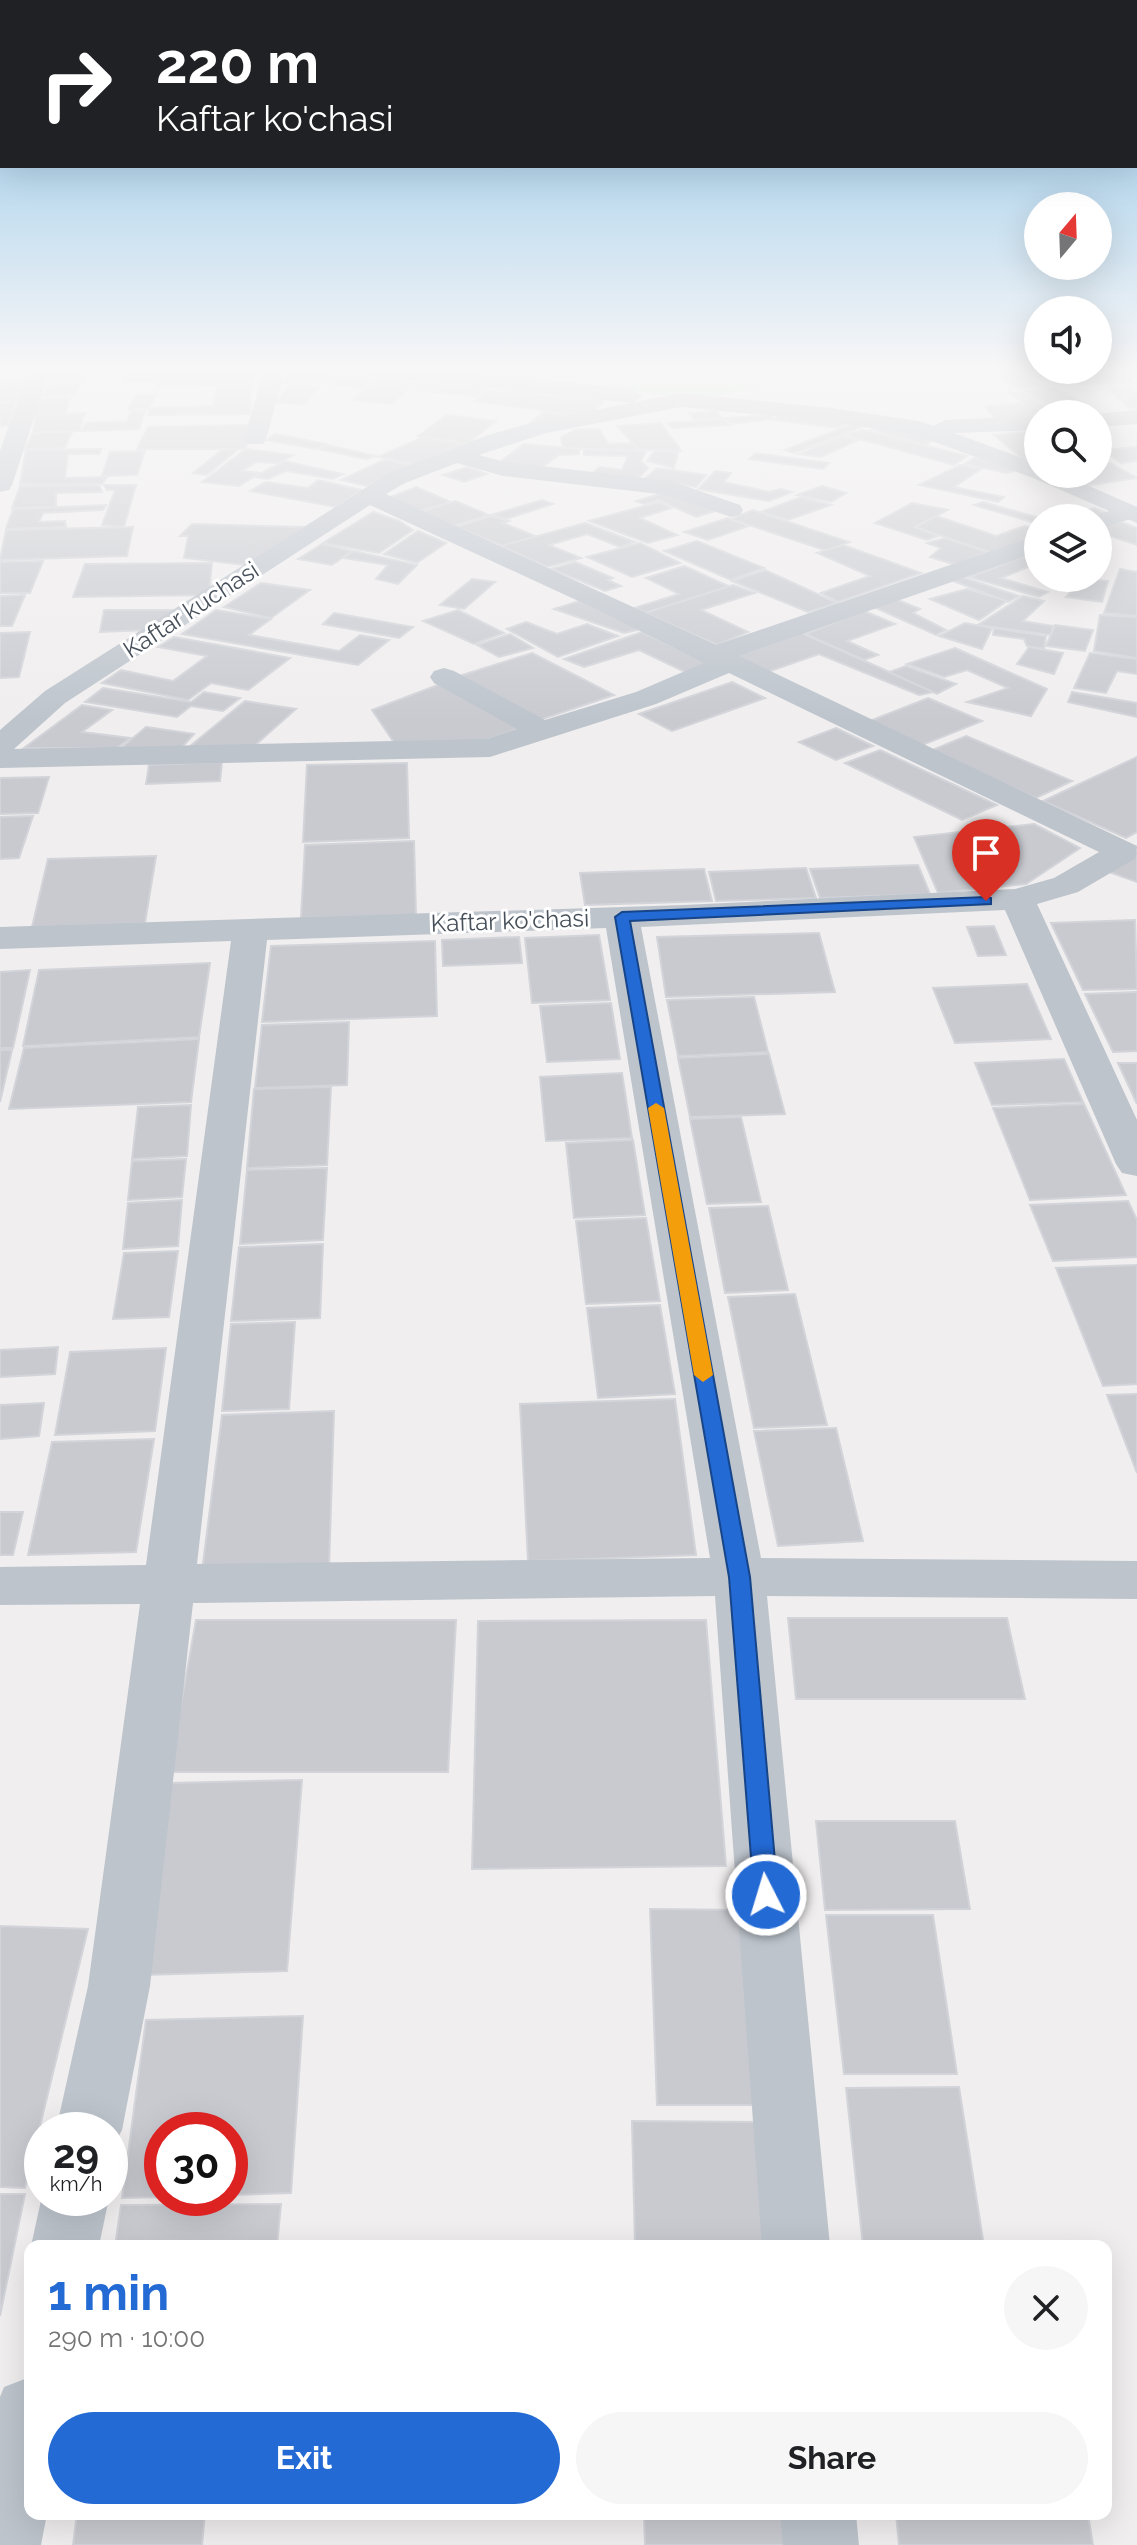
<!DOCTYPE html>
<html lang="en">
<head>
<meta charset="utf-8">
<style>
  body { margin:0; font-family:Raleway,sans-serif; background:#f6f6f6; color:#202124; height:100vh; display:flex; flex-direction:column; font-size:30px; white-space:nowrap }
  * { box-sizing:border-box; margin:0 }
  p { font-size:26px; color:#757577 }
  .icon { flex:none; width:44px; height:44px; fill:none; stroke:currentColor; stroke-width:2; stroke-linecap:round; stroke-linejoin:round }
  .map { position:relative; flex:1; overflow:hidden }
  .drawer { position:absolute; left:24px; top:2240px; width:1088px; height:280px; display:flex; flex-direction:column; background:#fff; border-radius:16px; box-shadow:0 8px 32px #0002 }
  .drawer>* { flex:none }
  .hud { position:absolute; left:0px; top:0px; width:1138px; height:168px; box-shadow:0 8px 32px #0002; background:#202124; color:#fff; overflow:hidden }
  .needle { width:52px; rotate:19deg }
  .controls { position:absolute; left:1024px; top:192px; display:grid; gap:16px }
  .controls a { display:grid; place-items:center; width:88px; height:88px; border-radius:50%; background:#fff; box-shadow:0 8px 32px #0002; font-size:40px }
  .speed { position:absolute; left:24px; top:2112px; display:flex; gap:16px; font-size:40px; font-weight:700; text-align:center }
  .speed>* { display:grid; place-content:center; width:104px; height:104px; border-radius:50%; background:#fff; box-shadow:0 8px 32px #0002; line-height:1 }
  .speed small { font-size:20px; font-weight:400 }
  .speed .limit { border:12px solid #d22; background:#fff; color:#111 }
  .pin { position:absolute; display:grid; place-items:center; width:68px; height:68px; color:#fff; margin:-82px -34px; border-radius:50% 50% 50% 0; rotate:-45deg; box-shadow:0 0 8px #0007 }
  .pin .icon { rotate:45deg }
  .me { position:absolute; width:88px; margin:-44px; rotate:355deg; stroke-linejoin:round; filter:drop-shadow(0 0 6px #0008) }
  .turn { display:flex; align-items:center; gap:28px; height:168px; padding:0 24px; font-size:36px }
  .turn .icon { width:104px; height:104px; stroke-width:2.5 }
  .turn b { display:block; font-size:56px; line-height:68px }
  .round { display:grid; place-items:center; flex:none; width:84px; height:84px; border-radius:42px; background:#f6f6f6 }
  .summary { display:flex; align-items:center; justify-content:space-between; height:136px; padding:0 24px }
  h1 { font-size:48px; font-weight:700; line-height:60px; color:#236ad5 }
  .cta { display:flex; gap:16px; margin-top:auto; padding:16px 24px }
  .cta a { flex:1; height:92px; border-radius:48px; background:#236ad5; color:#fff; font-size:32px; font-weight:700; line-height:92px; text-align:center }
  .cta a+a { background:#f6f6f6; color:#202124 }
  .map>svg:first-child { display:block }
</style>
</head>
<body>
<div class="map">
<svg width="1137" height="2545" viewBox="0 0 1137 2545">
  <rect width="100%" height="100%" fill="#f0eeee"/>
  <polygon fill="#beecd2" points="367,366 848,366 704,399"/>
  <g fill="#c8cad0" stroke="#d2d4d9" stroke-width="2">
    <polygon points="49,366 84,366 82,381 45,382"/>
    <polygon points="131,366 162,366 158,382 124,382"/>
    <polygon points="162,366 256,366 253,385 157,387"/>
    <polygon points="1007,366 1041,386 1019,389 984,368"/>
    <polygon points="1013,366 1038,366 1038,370 1072,370 1075,372 1023,372"/>
    <polygon points="289,371 376,379 364,388 312,382 307,385 282,383"/>
    <polygon points="1122,371 1136,383 1076,384 1063,376"/>
    <polygon points="377,378 417,382 392,404 351,400"/>
    <polygon points="25,380 16,402 0,402 0,381"/>
    <polygon points="81,382 75,395 43,396 49,383"/>
    <polygon points="420,382 487,388 477,396 412,390"/>
    <polygon points="251,386 250,414 148,415 150,408 213,406 217,387"/>
    <polygon points="289,386 318,387 305,404 275,403"/>
    <polygon points="1130,386 1137,393 1137,408 1129,409 1107,388"/>
    <polygon points="1054,387 1086,405 1055,409 1023,391"/>
    <polygon points="488,390 604,400 589,417 474,401"/>
    <polygon points="1008,393 1023,393 1057,414 996,420 985,406 1024,403"/>
    <polygon points="137,394 157,394 148,409 128,409"/>
    <polygon points="70,398 66,414 33,415 39,399"/>
    <polygon points="0,403 15,403 9,425 0,426"/>
    <polygon points="131,411 145,411 139,429 81,431 86,423 127,421"/>
    <polygon points="716,411 722,418 695,420 689,413"/>
    <polygon points="543,412 579,417 529,424"/>
    <polygon points="85,413 79,431 33,432 36,416"/>
    <polygon points="447,415 496,421 468,443 418,436"/>
    <polygon points="772,415 773,419 731,424 725,418"/>
    <polygon points="779,415 847,423 838,428 775,420"/>
    <polygon points="723,419 729,425 672,428 667,423"/>
    <polygon points="661,423 681,451 639,450 617,426"/>
    <polygon points="855,423 864,426 794,453 785,450"/>
    <polygon points="249,425 246,449 137,449 148,427"/>
    <polygon points="885,426 935,439 925,445 872,430"/>
    <polygon points="599,429 608,444 633,443 639,451 563,448 561,437 575,430"/>
    <polygon points="863,430 967,456 954,465 845,435"/>
    <polygon points="1038,431 1038,459 1024,460 994,435"/>
    <polygon points="72,432 65,448 25,449 33,433"/>
    <polygon points="275,434 325,444 316,449 266,440"/>
    <polygon points="842,436 858,440 821,457 799,454"/>
    <polygon points="423,437 463,444 416,465 378,457"/>
    <polygon points="524,444 579,449 579,454 559,455 541,468 498,463"/>
    <polygon points="327,445 375,456 366,459 318,449"/>
    <polygon points="1137,447 1137,461 1121,463 1103,450"/>
    <polygon points="101,449 99,454 68,454 65,478 107,477 102,484 20,484 26,450"/>
    <polygon points="223,449 237,450 207,475 193,473"/>
    <polygon points="246,449 293,455 279,463 256,462 242,471 260,473 239,486 202,482"/>
    <polygon points="584,449 646,451 641,461 648,468 636,481 590,475 600,467 622,470 628,456 584,455"/>
    <polygon points="145,451 137,475 102,476 110,452"/>
    <polygon points="655,451 678,452 674,468 647,461"/>
    <polygon points="755,453 829,463 823,469 749,459"/>
    <polygon points="975,457 1018,470 1006,473 965,464"/>
    <polygon points="386,459 412,466 367,486 341,480"/>
    <polygon points="284,461 343,474 333,479 286,471 268,479 254,477"/>
    <polygon points="1110,463 1137,478 1085,486 1066,474 1098,474 1098,465"/>
    <polygon points="960,465 981,469 954,487 1004,497 998,502 919,485"/>
    <polygon points="467,467 487,474 464,482 443,475"/>
    <polygon points="657,468 706,475 696,487 644,479"/>
    <polygon points="715,471 731,473 724,482 769,492 781,489 792,492 769,501 698,489"/>
    <polygon points="318,480 361,490 336,507 250,491 266,482 308,488"/>
    <polygon points="99,485 102,492 56,493 56,507 12,508 20,486"/>
    <polygon points="104,485 136,485 124,527 102,525 115,490 107,490"/>
    <polygon points="822,486 846,493 831,502 797,495"/>
    <polygon points="416,487 451,502 419,511 388,498"/>
    <polygon points="666,492 716,511 696,517 659,500 644,504 636,501"/>
    <polygon points="801,497 831,505 788,520 761,512"/>
    <polygon points="542,500 553,504 506,519 491,515"/>
    <polygon points="455,501 489,515 453,526 420,512"/>
    <polygon points="659,502 671,508 640,518 677,535 648,543 589,521"/>
    <polygon points="983,502 1040,518 1038,530 1034,528 1038,524 974,505"/>
    <polygon points="912,503 948,510 915,527 938,536 927,540 875,523"/>
    <polygon points="106,505 103,510 43,513 39,522 65,521 66,527 6,529 13,509"/>
    <polygon points="1094,508 1109,514 1098,518 1065,518"/>
    <polygon points="753,510 849,542 827,551 731,519"/>
    <polygon points="373,512 399,521 413,530 379,553 323,543"/>
    <polygon points="491,516 509,521 503,523 535,536 503,546 456,527"/>
    <polygon points="936,516 996,536 1025,526 1038,530 1038,538 993,553 915,527"/>
    <polygon points="728,518 749,526 708,540 684,532"/>
    <polygon points="1121,522 1137,528 1137,545 1098,532 1098,529"/>
    <polygon points="585,523 635,542 620,547 587,534 549,545 581,558 547,567 501,546"/>
    <polygon points="192,524 304,527 254,566 184,558 188,536 180,536"/>
    <polygon points="133,527 127,556 0,560 6,530"/>
    <polygon points="418,531 446,543 417,563 384,554"/>
    <polygon points="945,538 987,552 956,565 930,557 941,548 927,543"/>
    <polygon points="697,541 764,568 731,580 664,551"/>
    <polygon points="640,543 680,563 632,577 587,557"/>
    <polygon points="322,544 352,551 332,565 298,559"/>
    <polygon points="843,545 921,573 838,602 821,593 870,576 817,553"/>
    <polygon points="354,551 417,565 398,584 376,579 388,565 343,558"/>
    <polygon points="1029,555 1038,558 1038,566 1033,565 1001,578 1048,592 1039,597 969,577"/>
    <polygon points="43,561 30,593 0,593 0,562"/>
    <polygon points="575,562 613,578 608,580 621,586 605,591 551,569"/>
    <polygon points="212,563 209,595 73,597 85,564"/>
    <polygon points="684,566 733,588 649,614 634,608 679,594 646,578"/>
    <polygon points="1120,569 1137,572 1137,616 1104,613"/>
    <polygon points="765,570 837,603 808,612 732,581"/>
    <polygon points="959,576 1019,596 1008,602 953,581"/>
    <polygon points="1082,578 1108,581 1102,602 1066,597"/>
    <polygon points="472,579 495,582 464,609 440,605"/>
    <polygon points="261,583 310,590 271,618 224,607"/>
    <polygon points="733,585 755,593 701,610 748,632 717,645 645,613"/>
    <polygon points="967,589 1007,601 979,620 930,599"/>
    <polygon points="25,595 12,626 0,626 0,596"/>
    <polygon points="1023,596 1044,601 1023,621 1053,626 1051,635 978,625"/>
    <polygon points="893,598 920,609 913,613 946,630 936,635 869,605"/>
    <polygon points="579,601 646,628 624,633 554,609"/>
    <polygon points="104,610 178,610 148,630 100,632"/>
    <polygon points="216,610 271,619 249,635 339,651 360,635 389,640 358,665 182,634"/>
    <polygon points="458,610 504,633 474,644 423,621"/>
    <polygon points="864,611 895,624 847,641 878,655 864,660 805,634"/>
    <polygon points="334,613 413,627 399,638 323,624"/>
    <polygon points="1100,615 1137,617 1137,658 1094,651"/>
    <polygon points="526,622 557,634 587,624 618,636 558,657 507,629"/>
    <polygon points="965,623 992,628 982,649 939,636"/>
    <polygon points="1055,625 1093,630 1085,651 1046,646"/>
    <polygon points="994,628 1046,636 1044,649 1027,646 1024,639 993,635"/>
    <polygon points="30,632 19,677 0,678 0,633"/>
    <polygon points="642,632 711,665 687,673 639,650 584,667 564,659"/>
    <polygon points="802,633 934,692 919,695 819,654 765,673 734,657"/>
    <polygon points="510,634 533,648 499,657 477,645"/>
    <polygon points="174,637 290,658 248,690 211,683 188,700 102,683 121,670 173,681 207,656 158,647"/>
    <polygon points="1029,647 1063,653 1054,674 1017,664"/>
    <polygon points="955,648 1047,689 1031,716 967,702 1008,688 967,670 944,677 907,664"/>
    <polygon points="532,653 614,695 540,720 459,676"/>
    <polygon points="1090,653 1137,659 1137,674 1117,671 1106,693 1074,688"/>
    <polygon points="906,666 956,684 937,694 889,672"/>
    <polygon points="732,682 765,698 672,731 639,714"/>
    <polygon points="440,684 520,728 475,744 395,744 372,710"/>
    <polygon points="103,688 191,702 204,692 240,698 223,711 191,706 177,717 85,702"/>
    <polygon points="1072,692 1137,703 1137,717 1068,702"/>
    <polygon points="928,698 982,721 920,746 867,722"/>
    <polygon points="245,701 296,709 253,747 189,747"/>
    <polygon points="82,705 112,710 82,732 130,738 117,748 24,748"/>
    <polygon points="146,727 194,734 182,747 121,748"/>
    <polygon points="836,728 873,746 836,760 799,742"/>
    <polygon points="966,736 1072,781 1036,798 930,751"/>
    <polygon points="880,750 997,805 962,820 845,763"/>
    <polygon points="1137,757 1137,832 1126,838 1043,801"/>
    <polygon points="222,762 220,781 146,784 149,765"/>
    <polygon points="407,763 409,838 303,842 307,765"/>
    <polygon points="49,777 38,813 0,814 0,778"/>
    <polygon points="33,816 19,858 0,859 0,817"/>
    <polygon points="1034,824 1080,848 1026,884 938,893 914,837"/>
    <polygon points="414,841 416,915 301,918 305,845"/>
    <polygon points="1137,853 1137,882 1109,872"/>
    <polygon points="156,856 145,923 32,927 48,859"/>
    <polygon points="918,865 930,894 820,898 810,869"/>
    <polygon points="806,868 816,898 716,901 709,872"/>
    <polygon points="704,869 712,901 585,905 580,873"/>
    <polygon points="1135,920 1137,989 1083,990 1051,923"/>
    <polygon points="994,926 1006,955 978,956 967,927"/>
    <polygon points="819,933 835,992 666,997 657,937"/>
    <polygon points="599,935 610,1000 532,1003 525,938"/>
    <polygon points="519,937 522,963 443,966 442,940"/>
    <polygon points="435,941 437,1016 262,1022 271,946"/>
    <polygon points="210,963 199,1037 23,1046 39,970"/>
    <polygon points="30,970 13,1048 0,1048 0,972"/>
    <polygon points="1027,984 1051,1039 955,1043 933,988"/>
    <polygon points="1137,992 1137,1051 1113,1052 1085,994"/>
    <polygon points="754,997 768,1052 678,1056 667,1000"/>
    <polygon points="611,1003 620,1059 547,1062 540,1006"/>
    <polygon points="349,1022 347,1085 255,1088 262,1025"/>
    <polygon points="199,1039 191,1102 9,1109 24,1048"/>
    <polygon points="0,1050 12,1050 0,1102"/>
    <polygon points="769,1054 785,1114 690,1117 678,1058"/>
    <polygon points="1064,1059 1083,1102 992,1105 975,1063"/>
    <polygon points="1118,1063 1137,1063 1137,1104"/>
    <polygon points="622,1073 632,1138 546,1141 540,1077"/>
    <polygon points="331,1087 327,1165 247,1168 254,1089"/>
    <polygon points="1084,1104 1126,1195 1030,1200 993,1108"/>
    <polygon points="191,1105 187,1156 132,1159 138,1107"/>
    <polygon points="741,1117 761,1202 707,1204 690,1119"/>
    <polygon points="633,1140 645,1215 574,1218 566,1143"/>
    <polygon points="186,1159 182,1197 128,1200 132,1161"/>
    <polygon points="327,1168 323,1240 240,1244 247,1170"/>
    <polygon points="182,1200 178,1246 123,1249 128,1203"/>
    <polygon points="1128,1201 1137,1220 1137,1257 1053,1261 1030,1205"/>
    <polygon points="768,1206 788,1290 725,1293 709,1208"/>
    <polygon points="646,1218 660,1301 586,1304 576,1221"/>
    <polygon points="323,1244 320,1318 231,1321 239,1247"/>
    <polygon points="178,1251 169,1317 113,1319 124,1253"/>
    <polygon points="1137,1265 1137,1384 1103,1386 1056,1268"/>
    <polygon points="795,1294 827,1425 754,1428 728,1297"/>
    <polygon points="660,1305 675,1394 598,1398 587,1308"/>
    <polygon points="295,1322 289,1409 222,1411 231,1324"/>
    <polygon points="58,1347 55,1374 0,1377 0,1350"/>
    <polygon points="166,1348 155,1431 55,1435 70,1352"/>
    <polygon points="1137,1394 1137,1473 1107,1395"/>
    <polygon points="675,1399 696,1555 528,1561 520,1404"/>
    <polygon points="44,1403 39,1436 0,1439 0,1405"/>
    <polygon points="334,1411 329,1568 202,1571 222,1415"/>
    <polygon points="836,1428 863,1541 778,1546 754,1431"/>
    <polygon points="154,1439 136,1552 28,1555 52,1442"/>
    <polygon points="0,1512 23,1512 13,1555 0,1555"/>
    <polygon points="788,1618 1007,1618 1025,1699 796,1699"/>
    <polygon points="196,1620 456,1620 448,1772 169,1772"/>
    <polygon points="706,1620 726,1866 472,1869 478,1621"/>
    <polygon points="302,1780 287,1971 142,1975 168,1783"/>
    <polygon points="816,1821 955,1821 970,1909 825,1910"/>
    <polygon points="650,1909 740,1910 754,2105 657,2105"/>
    <polygon points="826,1915 933,1915 957,2074 844,2074"/>
    <polygon points="0,1926 88,1929 25,2188 0,2187"/>
    <polygon points="303,2016 291,2193 230,2195 230,2130 162,2130 162,2197 122,2198 146,2020"/>
    <polygon points="959,2087 984,2246 863,2246 846,2088"/>
    <polygon points="632,2121 756,2122 765,2246 635,2246"/>
    <polygon points="0,2194 25,2194 0,2316"/>
    <polygon points="281,2204 277,2246 115,2246 121,2205"/>
    <polygon points="77,2514 205,2514 202,2545 73,2545"/>
    <polygon points="644,2514 783,2514 785,2545 645,2545"/>
    <polygon points="896,2514 1088,2514 1093,2545 899,2545"/>
  </g>
  <g fill="none" stroke-linecap="round" stroke-linejoin="round">
    <g fill="#bdc4cc" fill-rule="evenodd">
      <polygon points="30,366 51,366 12,485 9,490 0,492 0,451"/>
      <polygon points="265,366 286,366 266,439 263,444 247,444 244,439"/>
      <polygon points="326,366 404,366 632,389 643,396 632,403 336,372"/>
      <polygon points="1122,366 1137,366 1137,378 1130,376"/>
      <path d="M 681,393 L 831,408 L 918,421 L 926,423 L 929,428 L 926,433 L 918,435 L 831,422 L 681,407 L 546,433 L 479,455 L 505,462 L 671,481 L 740,505 L 743,510 L 740,515 L 731,517 L 667,495 L 503,476 L 457,463 L 405,483 L 386,494 L 716,645 L 1038,535 L 1038,552 L 739,656 L 1137,846 L 1136,858 L 1078,892 L 1037,904 L 1137,1120 L 1137,1176 L 1122,1173 L 1116,1164 L 1005,910 L 641,927 L 761,1558 L 1137,1561 L 1137,1599 L 767,1596 L 830,2246 L 762,2246 L 715,1596 L 193,1603 L 150,1986 L 122,2130 L 110,2153 L 110,2130 L 56,2130 L 88,1986 L 140,1604 L 0,1605 L 0,1567 L 146,1565 L 231,941 L 0,949 L 0,927 L 684,905 L 1015,889 L 1054,878 L 1099,852 L 729,673 L 656,704 L 490,757 L 0,768 L 0,730 L 45,691 L 389,473 L 488,435 L 535,422 ZM 370,505 L 600,611 L 704,663 L 636,692 L 545,720 L 454,671 L 444,668 L 434,671 L 430,677 L 434,683 L 517,729 L 487,739 L 14,749 L 65,703 ZM 606,928 L 710,1558 L 197,1564 L 267,940 Z"/>
      <polygon points="1127,505 1137,509 1136,517 1098,530 1098,518 1088,518"/>
      <polygon points="42,2196 109,2198 99,2246 31,2246"/>
      <polygon points="30,2377 30,2514 47,2514 41,2545 0,2545 0,2397 4,2387"/>
      <polygon points="780,2514 856,2514 859,2545 783,2545"/>
    </g>
    <g fill="#bdc4cc" fill-rule="evenodd">
      <polygon points="1137,410 1137,424 1098,427 1098,414 1095,414"/>
      <polygon points="1038,416 1038,430 954,433 1038,464 1038,474 1062,474 1137,507 1137,523 1033,478 910,433 907,428 910,423 918,421 934,426 945,420"/>
    </g>
  </g>
  <linearGradient id="sky" x2="0" y2="1"><stop stop-color="#84bfe7"/><stop offset="0.51" stop-color="#f8f7f7"/><stop offset="1" stop-color="#f8f7f7" stop-opacity="0"/></linearGradient>
  <rect width="1137" height="723" fill="url(#sky)"/>
  <polygon fill="#236ad5" stroke="#17458a" stroke-width="2" points="986,897 991,898 991,904 630,921 750,1577 778,1895 775,1903 766,1906 757,1903 754,1895 729,1577 615,917 622,912"/>
  <polygon fill="#f59e0b" points="656,1103 664,1108 713,1375 703,1382 694,1375 648,1108"/>
  <g text-anchor="middle" stroke-width="6" stroke-linejoin="round" paint-order="stroke">
    <g font-size="24" fill="#47505a" stroke="#fff">
      <text transform="translate(191 610) rotate(-33)" y="8">Kaftar kuchasi</text>
      <text transform="translate(510 921) rotate(-2)" y="8">Kaftar ko'chasi</text>
    </g>
  </g>
</svg>
<div class="controls">
<a><svg class="needle" viewBox="-14 -14 28 28"><path d="M0-13l5 13h-10z" fill="#e53935"/><path d="M0 13l5-13h-10z" fill="#757577"/></svg></a>
<a><svg class="icon" aria-label="sound" viewBox="0 0 24 24"><path d="M4 9h4l5-4v14l-5-4H4zM17 9q2 3 0 6"/></svg></a>
<a><svg class="icon" aria-label="search" viewBox="0 0 24 24"><circle cx="10" cy="10" r="6"/><path d="M15 15l6 6"/></svg></a>
<a><svg class="icon" aria-label="layers" viewBox="0 0 24 24"><path d="M12 4l9 5-9 5-9-5zM3 14l9 5 9-5"/></svg></a>
</div>
<div class="speed"><div>29<small>km/h</small></div><div class="limit">30</div></div>
<div class="pin" style="left:986px;top:901px;background:#d93025"><svg class="icon" aria-label="arrive" viewBox="0 0 24 24"><path d="M6 21V4h12l-3 4 3 4H6"/></svg></div>
<svg class="me" style="left:766px;top:1895px" viewBox="-20 -20 40 40"><circle r="17" fill="#236ad5" stroke="#fff" stroke-width="3"/><path d="M0-11L8 9 0 5-8 9z" fill="#fff"/></svg>
<div class="hud">
<div class="turn"><svg class="icon" aria-label="right" viewBox="0 0 24 24"><path d="M7 20v-9h11M14 6l5 5-5 5"/></svg><div><b>220 m</b>Kaftar ko'chasi</div></div>
</div>
<section class="drawer">
<div class="summary"><div><h1>1 min</h1><p>290 m · 10:00</p></div><a class="round"><svg class="icon" aria-label="close" viewBox="0 0 24 24"><path d="M6 6l12 12M18 6L6 18"/></svg></a></div>
<div class="cta"><a>Exit</a><a>Share</a></div>
</section>
</div>
</body>
</html>
